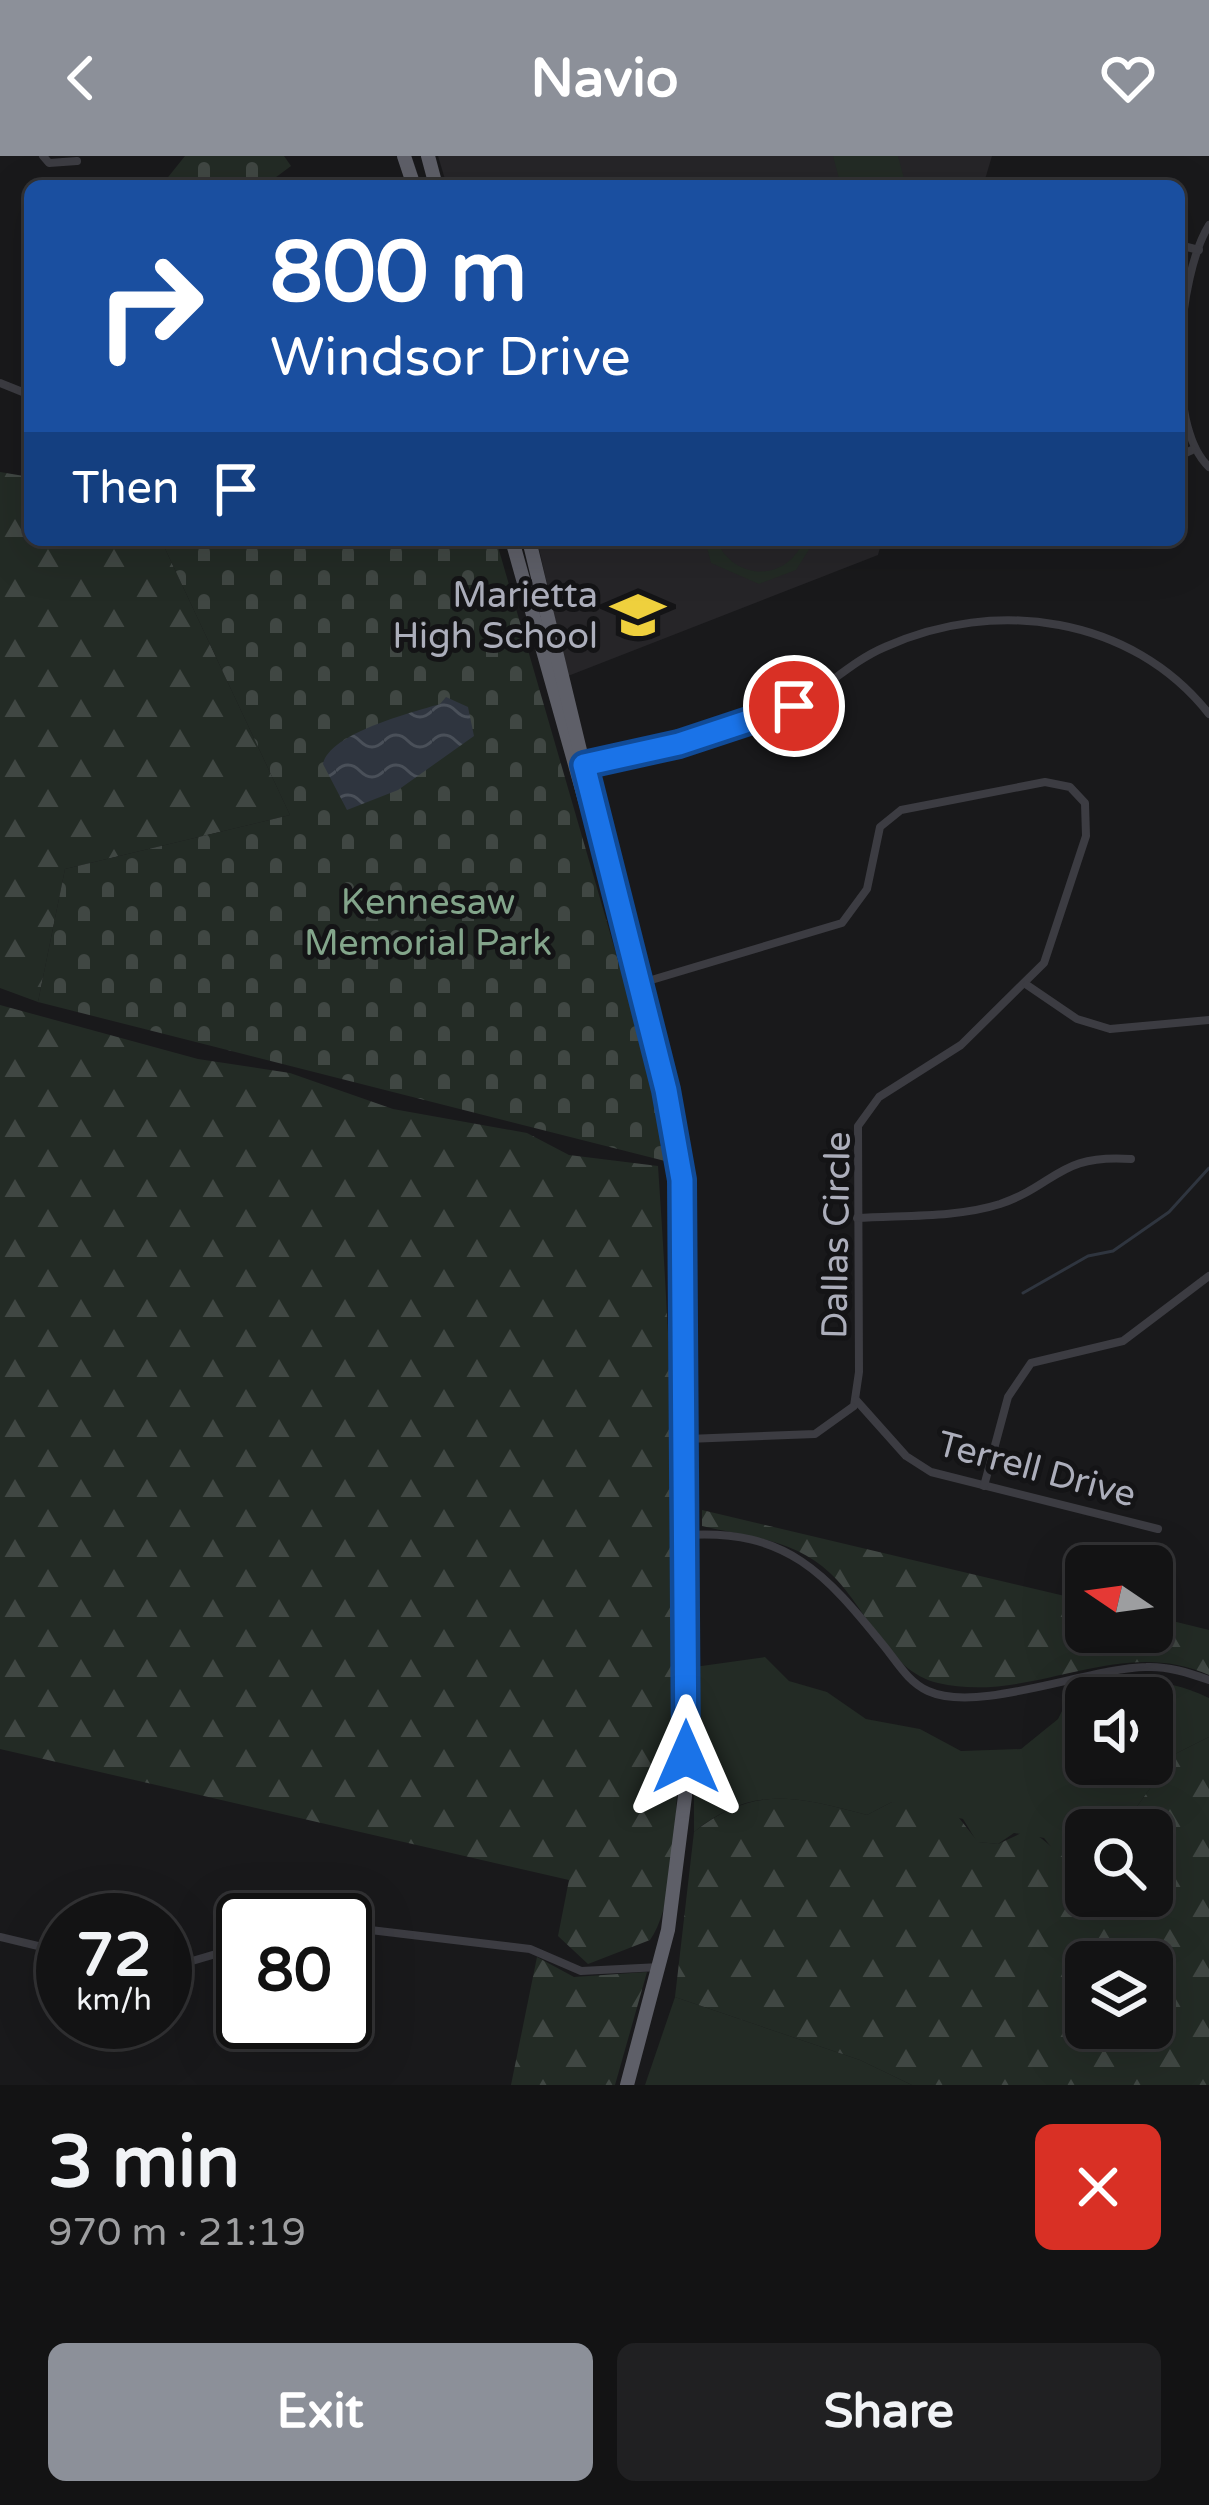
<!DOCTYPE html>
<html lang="en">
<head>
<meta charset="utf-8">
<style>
  body { margin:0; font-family:"Varela Round",sans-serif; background:#202022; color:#f1f3f6; height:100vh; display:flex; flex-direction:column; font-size:45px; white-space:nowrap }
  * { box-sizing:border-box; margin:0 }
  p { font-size:39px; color:#9d9ea0 }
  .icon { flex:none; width:66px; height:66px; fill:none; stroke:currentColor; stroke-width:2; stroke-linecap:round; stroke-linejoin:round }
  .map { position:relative; height:1929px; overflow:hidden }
  .drawer { display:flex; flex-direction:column; background:#131314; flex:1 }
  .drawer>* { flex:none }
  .guide { position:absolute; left:24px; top:24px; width:1161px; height:366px; border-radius:18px; box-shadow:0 12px 48px #0002,0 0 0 3px #323234; background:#1a4fa0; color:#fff; overflow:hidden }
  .needle { width:78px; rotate:283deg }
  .fabs { position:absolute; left:1065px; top:1389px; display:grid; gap:24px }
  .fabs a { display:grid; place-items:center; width:108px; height:108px; border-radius:18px; background:#131314; box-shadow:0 12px 48px #0002,0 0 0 3px #323234; font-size:60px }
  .speed { position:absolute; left:36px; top:1737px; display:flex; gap:24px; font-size:60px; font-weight:700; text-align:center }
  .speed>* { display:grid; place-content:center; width:156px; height:156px; border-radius:50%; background:#131314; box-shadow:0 12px 48px #0002,0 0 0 3px #323234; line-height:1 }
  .speed small { font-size:30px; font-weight:400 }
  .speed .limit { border:6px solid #111; border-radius:18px; background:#fff; color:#111 }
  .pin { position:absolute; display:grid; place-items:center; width:102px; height:102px; color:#fff; margin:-51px; border:6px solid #fff; border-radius:50%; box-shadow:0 3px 12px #0007 }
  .me { position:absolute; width:132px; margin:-66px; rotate:0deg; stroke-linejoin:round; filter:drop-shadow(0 0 9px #0008) }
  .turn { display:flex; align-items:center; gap:42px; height:252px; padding:0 48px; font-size:54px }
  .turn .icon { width:156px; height:156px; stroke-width:2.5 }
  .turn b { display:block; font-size:84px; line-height:102px }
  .then { display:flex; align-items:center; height:114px; padding:0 48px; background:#0003; gap:24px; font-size:45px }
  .round { display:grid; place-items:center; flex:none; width:126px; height:126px; border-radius:18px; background:#202022 }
  .overview { display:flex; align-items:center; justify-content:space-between; height:204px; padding:0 48px }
  h1 { font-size:72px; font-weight:700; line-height:90px }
  .cta { display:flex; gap:24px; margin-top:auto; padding:24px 48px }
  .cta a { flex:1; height:138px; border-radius:18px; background:#8c9099; color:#fff; font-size:48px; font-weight:700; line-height:138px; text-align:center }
  .cta a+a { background:#202022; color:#f1f3f6 }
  header { display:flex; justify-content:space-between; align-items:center; height:156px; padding:0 48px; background:#8c9099; color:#fff; font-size:54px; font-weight:700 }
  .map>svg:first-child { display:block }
</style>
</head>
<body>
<header><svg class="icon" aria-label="back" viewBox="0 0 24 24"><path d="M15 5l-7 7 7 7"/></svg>Navio<svg class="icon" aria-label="heart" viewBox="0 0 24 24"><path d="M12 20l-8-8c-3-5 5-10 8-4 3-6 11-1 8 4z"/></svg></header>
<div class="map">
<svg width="1209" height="1929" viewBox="0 0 1209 1929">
  <defs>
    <pattern id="forest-firs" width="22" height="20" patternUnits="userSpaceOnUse" patternTransform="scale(3)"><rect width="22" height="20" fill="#232b25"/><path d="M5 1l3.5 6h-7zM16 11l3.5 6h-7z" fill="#404743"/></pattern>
    <pattern id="cemetery-stones" width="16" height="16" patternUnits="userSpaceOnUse" patternTransform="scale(3)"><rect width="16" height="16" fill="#232b25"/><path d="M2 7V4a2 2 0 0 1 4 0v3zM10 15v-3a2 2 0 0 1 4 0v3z" fill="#404743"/></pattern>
    <pattern id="water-waves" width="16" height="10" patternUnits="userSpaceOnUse" patternTransform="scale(3)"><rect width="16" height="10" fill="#2f353f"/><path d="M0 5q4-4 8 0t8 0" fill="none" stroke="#4a5059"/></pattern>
  </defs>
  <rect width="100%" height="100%" fill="#19191b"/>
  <g fill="#262528">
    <polygon points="438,0 992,0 983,30 447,30"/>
    <polygon points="537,384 882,384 878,399 568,520"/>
  </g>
  <g fill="#232b25" fill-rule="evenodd">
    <polygon points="833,0 898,0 906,30 841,30"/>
    <path d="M 705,384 L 716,384 C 734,425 786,427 804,384 L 815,384 L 796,414 L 759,428 L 711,407 Z"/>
    <path d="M 765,1501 L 789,1525 L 827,1536 L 866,1563 L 920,1573 L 961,1595 L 1021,1593 L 1058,1563 L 1072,1535 C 1121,1522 1162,1519 1209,1542 L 1209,1581 L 1175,1598 L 1120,1674 L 1086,1674 L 1082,1715 L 1058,1700 L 1044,1682 L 1014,1677 L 998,1688 L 977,1686 L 963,1663 L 892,1646 L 867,1659 C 798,1641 753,1628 694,1676 L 694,1511 ZM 1086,1542 L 1152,1542 L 1152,1608 L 1086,1608 Z"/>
    <polygon points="675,1841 860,1904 912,1929 645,1929"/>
  </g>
  <g fill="url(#forest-firs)" fill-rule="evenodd">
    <polygon points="0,316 30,321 30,384 161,384 290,659 65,713 38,846 0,832"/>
    <path d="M 0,849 L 198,903 L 290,917 L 393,953 L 527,977 L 569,999 L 658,1010 C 670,1188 678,1363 677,1541 C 677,1597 682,1741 650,1784 L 588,1808 L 558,1780 L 569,1724 L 0,1593 Z"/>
    <path d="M 702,1354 L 1086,1445 L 1086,1476 L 1152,1476 L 1152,1460 L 1209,1474 L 1209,1519 C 1117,1478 1032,1549 938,1527 C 887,1515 866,1450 830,1417 C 794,1383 748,1381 702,1370 Z"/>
    <path d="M 1209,1581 L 1209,1929 L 912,1929 L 860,1904 L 675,1841 L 694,1676 C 754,1628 798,1641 867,1659 L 892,1646 L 948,1648 L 978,1686 L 998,1688 L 1028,1674 C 1049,1685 1062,1703 1082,1715 L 1086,1712 L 1086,1740 L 1152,1740 L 1152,1674 L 1120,1674 L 1175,1598 ZM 1152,1806 L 1152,1872 L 1086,1872 L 1086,1806 Z"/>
    <polygon points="537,1801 574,1821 647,1816 615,1929 511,1929"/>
  </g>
  <g fill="url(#cemetery-stones)">
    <polygon points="185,0 284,0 291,10 264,30 161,30"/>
    <polygon points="161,384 496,384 644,894 665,1005 38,846 65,713 290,659"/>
  </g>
  <path fill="url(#water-waves)" d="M 446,541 L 468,551 L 474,580 L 398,634 L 347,654 L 323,608 C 330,577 410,557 440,548 Z"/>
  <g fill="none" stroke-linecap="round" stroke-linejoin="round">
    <polyline stroke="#2f353f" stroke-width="3" points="1023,1137 1088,1100 1113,1095 1169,1056 1209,1012"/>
    <g stroke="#3c3c42" stroke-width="8">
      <polyline points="43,0 49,7 77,5"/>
      <path d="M 1209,69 C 1178,119 1164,269 1209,311"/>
      <polyline points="1179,89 1199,94"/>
      <polyline points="0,227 30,239"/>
      <polyline points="1179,300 1192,294"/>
      <path d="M 581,609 C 647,596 712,582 776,558 C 817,543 845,508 885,491 C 995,441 1132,460 1209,558"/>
      <polyline points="638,828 842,767 867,733 880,671 901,654 1045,626 1070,631 1085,647 1086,680 1044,807 961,889 879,941 858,970 859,1216 854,1250 815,1278 687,1283"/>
      <polyline points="1027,829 1077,863 1110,873 1209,864"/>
      <path d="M 857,1062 C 903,1059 956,1062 1000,1048 C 1058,1028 1058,998 1131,1003"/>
      <polyline points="856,1244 906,1300 931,1316 1158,1373"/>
      <polyline points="984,1330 1008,1241 1031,1207 1123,1185 1209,1120"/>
      <path d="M 687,1379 C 787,1373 826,1418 884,1490 C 897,1506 908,1526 928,1535 C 978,1558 1089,1512 1146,1511 C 1168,1510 1189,1517 1209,1524"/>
      <polyline points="345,1771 530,1793 581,1815 660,1811"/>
      <polyline points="0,1781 63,1796"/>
      <polyline points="165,1813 243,1790"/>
    </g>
    <g stroke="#5e5f68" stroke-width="14">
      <polyline points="404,0 414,30"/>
      <polyline points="428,0 436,30"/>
      <polyline points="512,384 666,933 684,1055 685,1640 668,1774 627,1929"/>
      <polyline points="529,384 593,648"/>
    </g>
  </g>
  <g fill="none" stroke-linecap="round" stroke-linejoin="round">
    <defs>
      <polyline id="route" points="686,1601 682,1024 666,934 584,609 679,588 794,550"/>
    </defs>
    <use href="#route" stroke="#114b97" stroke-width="30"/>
    <use href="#route" stroke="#1a73e8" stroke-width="21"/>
  </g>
  <defs>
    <symbol id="school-bare" viewBox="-9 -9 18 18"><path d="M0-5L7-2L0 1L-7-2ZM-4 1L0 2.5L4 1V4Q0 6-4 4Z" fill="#efd03d" stroke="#141416" stroke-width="2.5" paint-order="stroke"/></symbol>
  </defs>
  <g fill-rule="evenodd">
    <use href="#school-bare" x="600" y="421" width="76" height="76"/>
  </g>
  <g text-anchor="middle" stroke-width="10" stroke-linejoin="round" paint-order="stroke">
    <g font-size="36" fill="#acaebb" stroke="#141416" text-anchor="end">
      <text x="598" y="451">Marietta<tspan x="598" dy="41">High School</tspan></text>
    </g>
    <g font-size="36" fill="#83a58b" stroke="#141416">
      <text x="428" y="758">Kennesaw<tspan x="428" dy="41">Memorial Park</tspan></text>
    </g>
    <g font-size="36" fill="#acaebb" stroke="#141416">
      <text transform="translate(835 1079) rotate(-89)" y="13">Dallas Circle</text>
      <text transform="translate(1037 1312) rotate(15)" y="13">Terrell Drive</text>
    </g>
  </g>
</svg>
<div class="fabs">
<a><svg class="needle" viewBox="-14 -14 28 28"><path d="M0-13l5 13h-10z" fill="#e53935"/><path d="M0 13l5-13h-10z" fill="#9d9ea0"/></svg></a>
<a><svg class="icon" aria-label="sound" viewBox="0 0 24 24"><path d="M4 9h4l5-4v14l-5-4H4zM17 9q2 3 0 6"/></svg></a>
<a><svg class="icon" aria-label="search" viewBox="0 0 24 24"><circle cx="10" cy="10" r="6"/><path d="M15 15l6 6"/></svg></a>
<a><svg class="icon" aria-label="layers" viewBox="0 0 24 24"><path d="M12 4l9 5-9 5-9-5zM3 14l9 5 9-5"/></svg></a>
</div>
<div class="speed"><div>72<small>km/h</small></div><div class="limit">80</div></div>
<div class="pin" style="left:794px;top:550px;background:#d93025"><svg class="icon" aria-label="arrive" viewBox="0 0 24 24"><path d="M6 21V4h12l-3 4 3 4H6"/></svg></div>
<svg class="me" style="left:686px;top:1601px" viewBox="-20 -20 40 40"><path d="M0-17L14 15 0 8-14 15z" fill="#1a73e8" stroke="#fff" stroke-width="4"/></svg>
<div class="guide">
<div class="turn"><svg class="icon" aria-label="right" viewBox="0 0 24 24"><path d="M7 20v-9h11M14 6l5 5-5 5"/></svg><div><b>800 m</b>Windsor Drive</div></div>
<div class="then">Then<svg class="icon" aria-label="arrive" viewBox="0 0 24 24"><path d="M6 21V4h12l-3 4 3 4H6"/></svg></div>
</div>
</div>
<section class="drawer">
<div class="overview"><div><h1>3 min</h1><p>970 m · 21:19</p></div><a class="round" style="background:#d93025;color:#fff"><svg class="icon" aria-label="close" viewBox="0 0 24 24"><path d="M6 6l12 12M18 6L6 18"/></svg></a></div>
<div class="cta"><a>Exit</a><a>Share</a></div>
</section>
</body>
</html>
